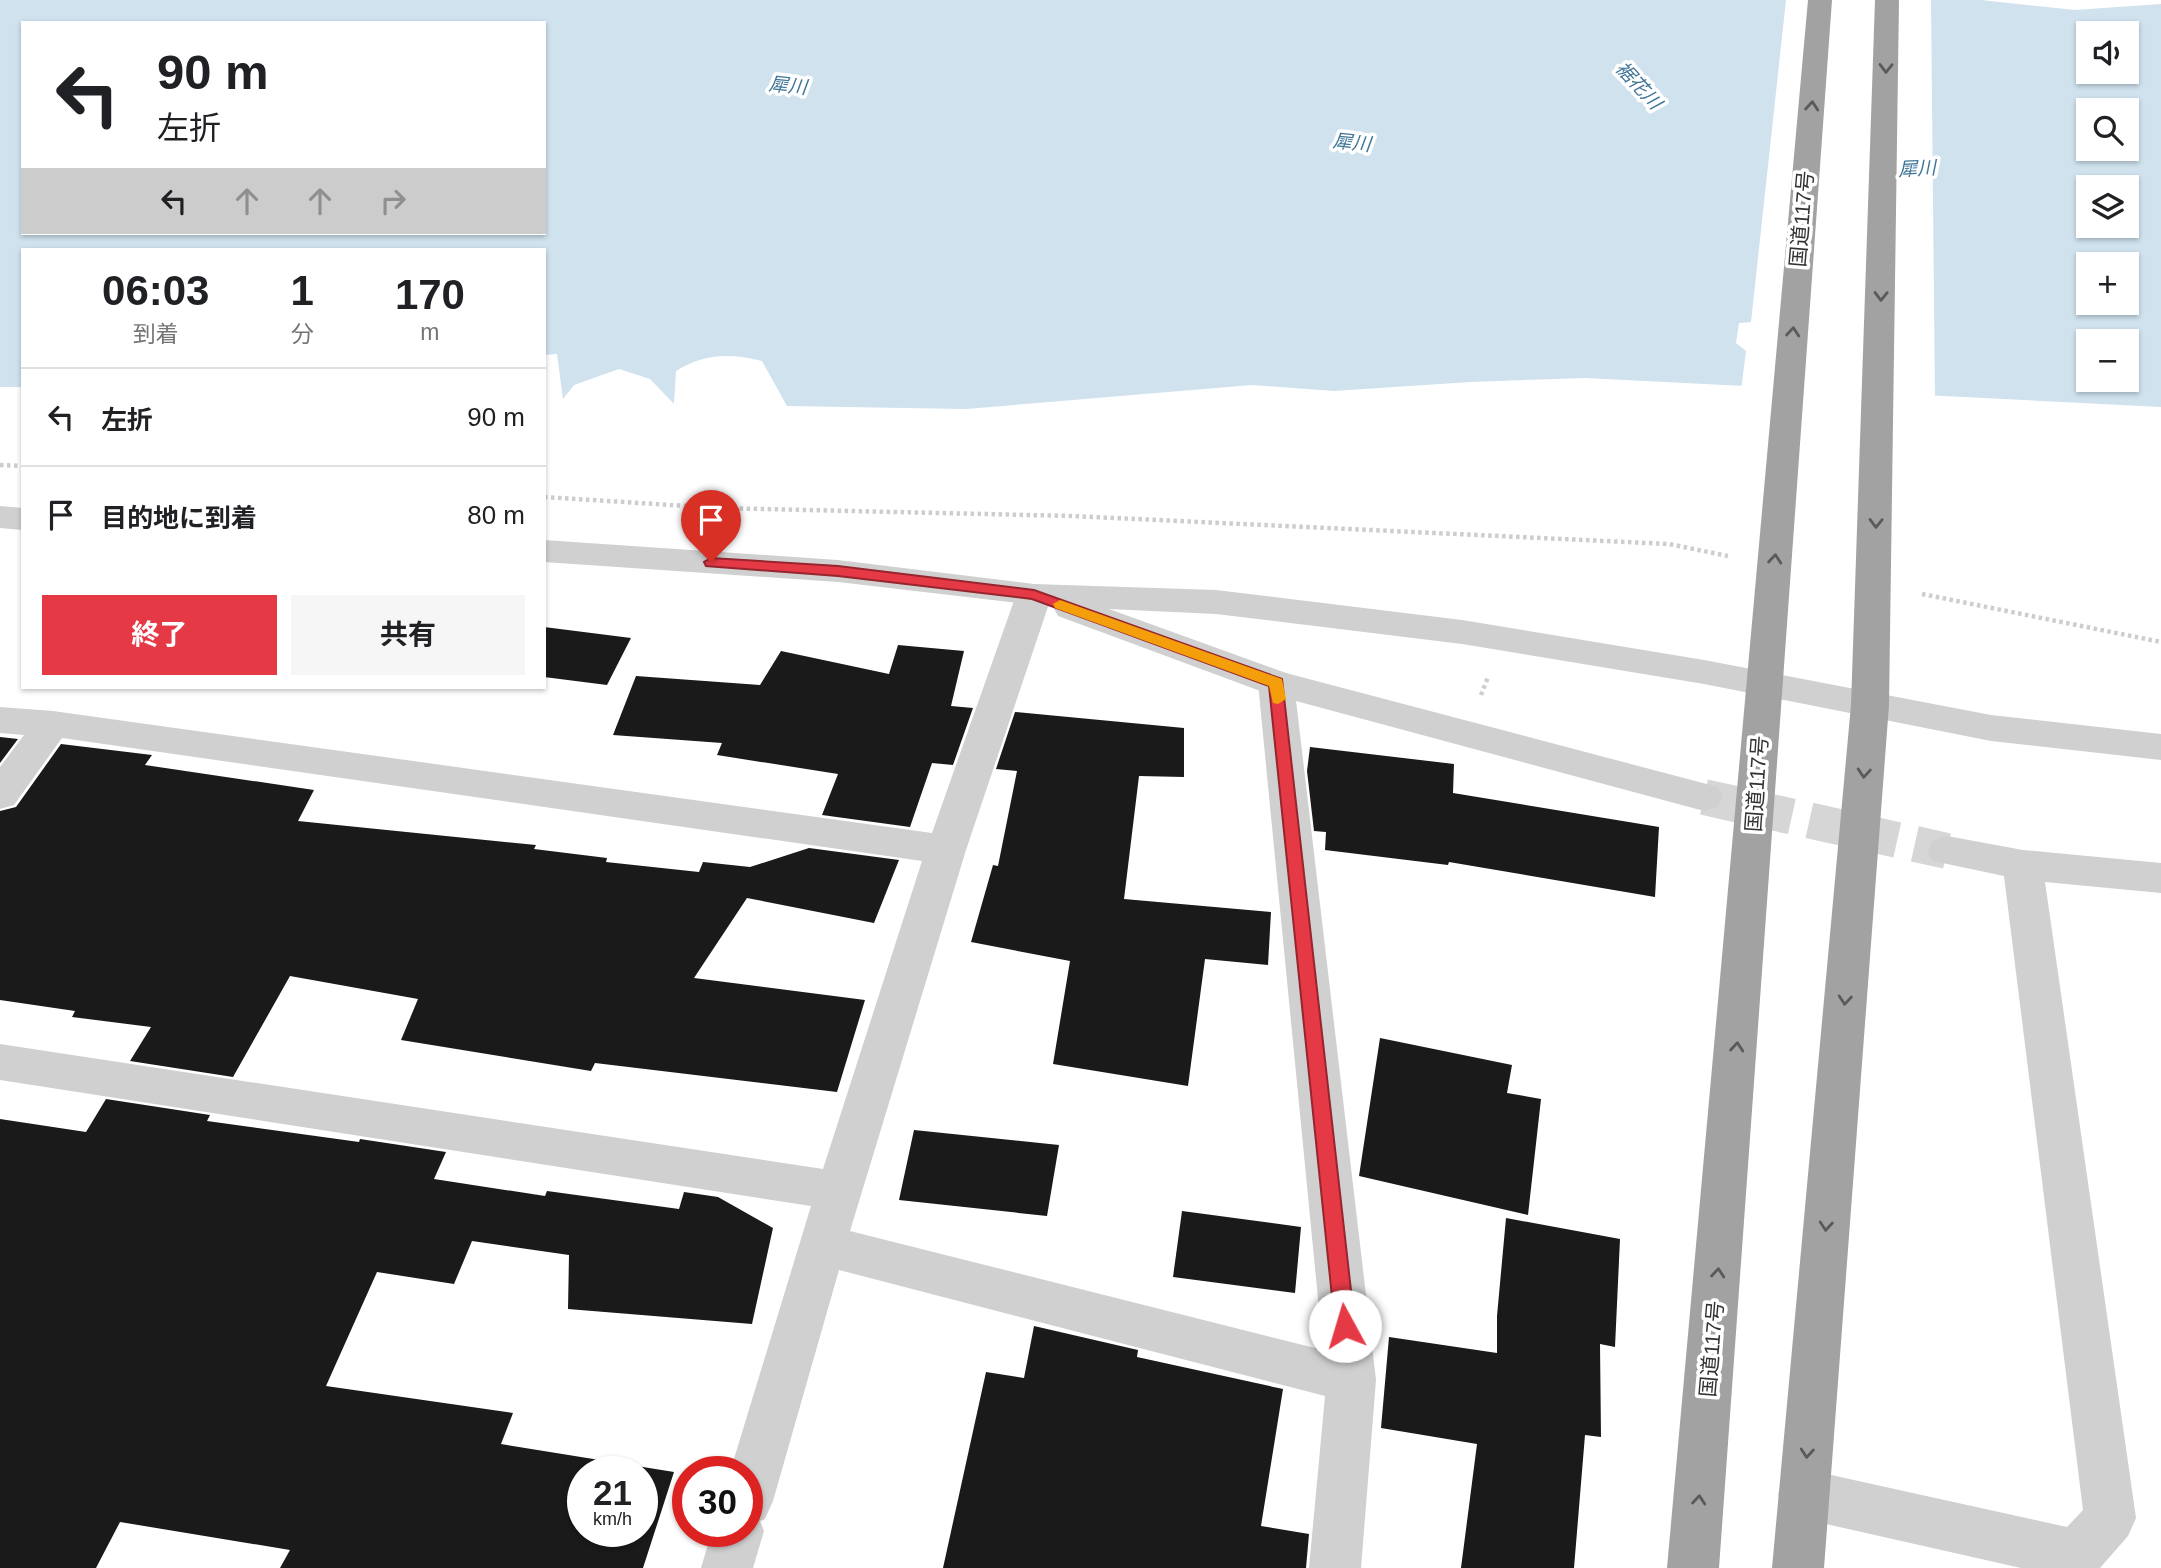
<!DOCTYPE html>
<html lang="ja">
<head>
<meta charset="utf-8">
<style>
  body { margin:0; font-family:Helvetica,"Noto Sans JP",sans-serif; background:#f6f6f6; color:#202124; height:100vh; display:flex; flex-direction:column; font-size:26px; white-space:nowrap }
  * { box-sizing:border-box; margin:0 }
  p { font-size:23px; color:#757577 }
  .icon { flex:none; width:38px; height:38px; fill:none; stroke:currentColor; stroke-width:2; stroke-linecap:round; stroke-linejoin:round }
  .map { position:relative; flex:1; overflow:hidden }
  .details { position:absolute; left:21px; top:248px; width:525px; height:441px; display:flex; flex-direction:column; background:#fff; border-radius:0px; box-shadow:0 2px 5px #0004 }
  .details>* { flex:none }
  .guide { position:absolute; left:21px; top:21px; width:525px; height:214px; border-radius:0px; box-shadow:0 2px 5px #0004; background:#fff; color:#202124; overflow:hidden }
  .controls { position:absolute; left:2076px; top:21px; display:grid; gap:14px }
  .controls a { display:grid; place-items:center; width:63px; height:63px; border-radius:0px; background:#fff; box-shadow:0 2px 5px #0004; font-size:35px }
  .speed { position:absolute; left:567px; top:1456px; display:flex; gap:14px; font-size:35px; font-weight:700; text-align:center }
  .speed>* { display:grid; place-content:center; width:91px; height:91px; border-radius:50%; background:#fff; box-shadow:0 2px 5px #0004; line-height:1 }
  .speed small { font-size:18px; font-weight:400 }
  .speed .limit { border:10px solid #d22; background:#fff; color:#111 }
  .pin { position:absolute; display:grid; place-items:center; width:60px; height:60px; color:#fff; margin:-72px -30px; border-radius:50% 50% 50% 0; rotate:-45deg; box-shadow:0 0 7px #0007 }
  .pin .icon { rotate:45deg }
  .me { position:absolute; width:77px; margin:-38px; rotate:354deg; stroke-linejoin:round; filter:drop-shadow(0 0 5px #0008) }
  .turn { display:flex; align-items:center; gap:24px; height:147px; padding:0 21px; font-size:32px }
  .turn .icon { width:91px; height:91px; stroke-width:2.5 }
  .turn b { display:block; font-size:49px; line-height:60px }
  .lanes { display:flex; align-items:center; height:66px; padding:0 21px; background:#0003; justify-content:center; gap:35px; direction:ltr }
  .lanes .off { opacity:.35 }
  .eta { display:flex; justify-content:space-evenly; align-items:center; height:119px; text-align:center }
  .eta b { font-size:42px; font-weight:700; line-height:49px }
  .button { display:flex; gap:14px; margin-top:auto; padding:14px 21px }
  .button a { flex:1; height:80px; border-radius:0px; background:#e63946; color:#fff; font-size:28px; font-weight:700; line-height:80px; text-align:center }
  .button a+a { background:#f6f6f6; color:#202124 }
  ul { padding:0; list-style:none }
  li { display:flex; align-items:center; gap:21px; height:98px; padding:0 21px; border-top:2px solid #e0e0e0 }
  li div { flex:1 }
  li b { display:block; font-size:26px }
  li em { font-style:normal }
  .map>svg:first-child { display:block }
</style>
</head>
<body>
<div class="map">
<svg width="2161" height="1568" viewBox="0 0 2161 1568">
  <rect width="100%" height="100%" fill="#fff"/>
  <path fill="#cfe2ee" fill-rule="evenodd" d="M 0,0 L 1981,0 L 2075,10 L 2161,4 L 2161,407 L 1585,378 L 1470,382 L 1334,391 L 1252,385 L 966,409 L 787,406 L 762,361 C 731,353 704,353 676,371 L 674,404 L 650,379 L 619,369 L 574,385 L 563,399 L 557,354 L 544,355 L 544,250 L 23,250 L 23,387 L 0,387 ZM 23,23 L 544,23 L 544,233 L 23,233 ZM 2088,33 L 2126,33 L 2126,72 L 2088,72 ZM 2088,110 L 2126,110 L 2126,149 L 2088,149 ZM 2088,187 L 2126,187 L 2126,226 L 2088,226 ZM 2088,264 L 2126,264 L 2126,303 L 2088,303 ZM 2088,341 L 2126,341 L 2126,380 L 2088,380 Z"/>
  <polygon fill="#fff" points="1786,0 1931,0 1935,399 1741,390 1746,351 1736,343 1739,323 1751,322"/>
  <g fill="#1a1a1a" fill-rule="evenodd">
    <polygon points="544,627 631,638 607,685 544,677"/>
    <polygon points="898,645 964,651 951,706 973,708 953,765 932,763 910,827 822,815 838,774 717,755 722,743 613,735 636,676 760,685 781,651 889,674"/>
    <polygon points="1015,712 1184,728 1184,777 1139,776 1124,899 1271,912 1268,965 1205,959 1188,1086 1053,1064 1070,961 971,942 993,865 998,866 1017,771 996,769"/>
    <polygon points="0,737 18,739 0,763"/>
    <polygon points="61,744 152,755 145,765 314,790 298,821 536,845 534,849 607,858 606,862 699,872 703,862 750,867 809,848 899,860 874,923 747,898 694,978 865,1000 837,1092 595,1063 591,1071 401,1040 418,999 290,976 233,1077 130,1061 151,1027 72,1017 75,1011 0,1000 0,811 16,807"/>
    <polygon points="1310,747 1454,764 1453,793 1659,827 1655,897 1449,862 1448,865 1325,850 1326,832 1314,831 1307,771"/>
    <polygon points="1380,1038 1512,1065 1507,1093 1541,1099 1528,1215 1359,1176"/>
    <path d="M 106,1099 L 210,1115 L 207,1121 L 359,1142 L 360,1139 L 446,1152 L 434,1179 L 545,1196 L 547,1191 L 679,1209 L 684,1192 L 718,1197 L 773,1228 L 752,1324 L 568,1309 L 569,1255 L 472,1241 L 454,1284 L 377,1272 L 326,1386 L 513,1413 L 501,1444 L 674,1472 L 643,1568 L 280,1568 L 290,1550 L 120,1522 L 96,1568 L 0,1568 L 0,1119 L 86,1132 ZM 583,1472 L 642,1472 L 642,1531 L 583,1531 Z"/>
    <polygon points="914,1130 1059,1145 1047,1216 899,1200"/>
    <polygon points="1182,1211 1301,1227 1295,1293 1173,1277"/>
    <polygon points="1506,1218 1620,1239 1615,1347 1600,1344 1601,1437 1585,1435 1574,1568 1461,1568 1477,1444 1381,1428 1389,1337 1497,1353 1497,1316"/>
    <polygon points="1034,1326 1138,1350 1137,1357 1283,1389 1261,1526 1309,1534 1306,1568 943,1568 986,1372 1024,1378"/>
  </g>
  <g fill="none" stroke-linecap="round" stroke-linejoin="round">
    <polyline stroke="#d6d6d6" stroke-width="36" stroke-dasharray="36 18" stroke-linecap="butt" points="1704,797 1947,851"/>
    <g stroke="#cdcdcd" stroke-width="4.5" stroke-dasharray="3.5 3.5" stroke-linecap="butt">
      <polyline points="0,465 23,466"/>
      <polyline points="544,497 719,508 1072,516 1669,544 1728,556"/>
      <polyline points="1922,594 2161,642"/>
      <polyline points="1481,695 1488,677"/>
    </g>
    <polygon fill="#d0d0d0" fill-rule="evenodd" points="1034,584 1046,587 1052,595 966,850 850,1231 1323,1350 1258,683 1263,674 1276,670 1289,674 1294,683 1376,1380 1361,1568 1309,1568 1325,1396 839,1270 773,1501 765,1519 760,1521 764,1531 753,1568 701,1568 712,1531 747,1531 747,1472 730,1472 811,1206 0,1080 0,1044 823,1169 922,861 62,738 14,805 0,809 0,767 24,735 0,733 0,707 53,711 932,833 1016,595 1022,587"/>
    <g fill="#d0d0d0" fill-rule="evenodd">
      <polygon points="0,506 23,508 23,530 0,528"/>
      <polygon points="544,540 838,560 1034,584 1216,590 1462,620 1704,660 1991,715 2161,734 2161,760 1991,741 1704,684 1462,644 1216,614 1109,609 1286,673 1718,787 1723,797 1718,807 1704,811 1263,692 1058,616 1053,607 838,582 544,562"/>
      <polygon points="1947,836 2023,850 2161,863 2161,893 2045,882 2136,1518 2128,1536 2100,1568 2021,1568 1804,1519 1786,1512 1778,1494 1786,1476 1804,1469 2067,1527 2083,1510 2004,876 1933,861 1927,851 1933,841"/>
    </g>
    <g fill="#a2a2a2" fill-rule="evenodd">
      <polygon points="1808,0 1832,0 1719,1568 1667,1568"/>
      <polygon points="1875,0 1899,0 1889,705 1824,1568 1772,1568 1851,705"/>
    </g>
  </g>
  <defs><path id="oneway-chevron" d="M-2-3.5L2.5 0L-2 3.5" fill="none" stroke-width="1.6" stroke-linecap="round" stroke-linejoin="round" transform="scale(1.75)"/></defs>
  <g stroke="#5a5a5a">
    <use href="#oneway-chevron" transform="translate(1886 68) rotate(91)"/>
    <use href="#oneway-chevron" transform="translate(1812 106) rotate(-85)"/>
    <use href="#oneway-chevron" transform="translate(1881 296) rotate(91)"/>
    <use href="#oneway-chevron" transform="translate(1793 332) rotate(-85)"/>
    <use href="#oneway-chevron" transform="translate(1876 523) rotate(91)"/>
    <use href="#oneway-chevron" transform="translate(1775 559) rotate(-85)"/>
    <use href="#oneway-chevron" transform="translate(1864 773) rotate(95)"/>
    <use href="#oneway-chevron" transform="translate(1845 1000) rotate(95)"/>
    <use href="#oneway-chevron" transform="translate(1737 1047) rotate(-85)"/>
    <use href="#oneway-chevron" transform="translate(1826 1226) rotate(95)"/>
    <use href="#oneway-chevron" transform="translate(1718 1273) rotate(-85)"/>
    <use href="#oneway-chevron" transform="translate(1807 1453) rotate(95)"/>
    <use href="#oneway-chevron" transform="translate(1699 1500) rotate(-85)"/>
  </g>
  <polygon fill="#e63946" stroke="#96252e" stroke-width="2" points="711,558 838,566 1034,590 1282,679 1355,1326 1352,1333 1345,1335 1338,1333 1335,1326 1269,686 1032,599 838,576 706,566 704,562"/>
  <polygon fill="#f59e0b" points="1060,600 1282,679 1286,699 1278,704 1273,703 1269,686 1055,608 1053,604"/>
  <g text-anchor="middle" stroke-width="7" stroke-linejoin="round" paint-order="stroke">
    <g font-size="19" font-style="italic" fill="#3f7597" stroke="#fff">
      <text transform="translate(788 85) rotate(6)" y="7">犀川</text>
      <text transform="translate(1639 85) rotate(47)" y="7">裾花川</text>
      <text transform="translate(1352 142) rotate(6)" y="7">犀川</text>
      <text transform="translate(1917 168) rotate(-3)" y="7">犀川</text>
    </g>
    <g font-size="21" fill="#333" stroke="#fff">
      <text transform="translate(1802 219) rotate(-85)" y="7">国道117号</text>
      <text transform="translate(1757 784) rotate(-86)" y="7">国道117号</text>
      <text transform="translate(1712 1349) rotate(-85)" y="7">国道117号</text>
    </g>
  </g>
</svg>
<div class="controls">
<a><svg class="icon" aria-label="sound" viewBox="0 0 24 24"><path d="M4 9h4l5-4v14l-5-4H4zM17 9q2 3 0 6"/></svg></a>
<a><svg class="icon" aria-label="search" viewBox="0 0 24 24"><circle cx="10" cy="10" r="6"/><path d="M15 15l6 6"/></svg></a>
<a><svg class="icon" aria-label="layers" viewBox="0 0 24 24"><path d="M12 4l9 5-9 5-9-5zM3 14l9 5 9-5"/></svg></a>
<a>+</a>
<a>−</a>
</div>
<div class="speed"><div>21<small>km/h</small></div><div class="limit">30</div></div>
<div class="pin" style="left:711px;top:562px;background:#d93025"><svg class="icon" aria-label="arrive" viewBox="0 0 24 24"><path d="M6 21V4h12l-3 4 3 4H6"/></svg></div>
<svg class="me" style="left:1345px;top:1326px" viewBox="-20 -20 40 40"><circle r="19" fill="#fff"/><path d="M0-13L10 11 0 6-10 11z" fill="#e63946"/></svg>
<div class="guide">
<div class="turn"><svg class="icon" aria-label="left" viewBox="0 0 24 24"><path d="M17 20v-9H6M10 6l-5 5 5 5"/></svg><div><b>90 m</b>左折</div></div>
<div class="lanes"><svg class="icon" aria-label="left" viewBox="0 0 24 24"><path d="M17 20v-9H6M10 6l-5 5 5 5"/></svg><svg class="icon off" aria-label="ahead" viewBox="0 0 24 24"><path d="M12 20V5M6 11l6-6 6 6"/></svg><svg class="icon off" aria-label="ahead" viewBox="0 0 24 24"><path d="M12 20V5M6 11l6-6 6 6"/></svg><svg class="icon off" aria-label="right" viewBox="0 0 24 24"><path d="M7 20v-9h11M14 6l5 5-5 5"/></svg></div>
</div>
<section class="details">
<div class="eta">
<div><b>06:03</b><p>到着</p></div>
<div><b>1</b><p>分</p></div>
<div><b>170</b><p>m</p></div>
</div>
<ul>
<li><svg class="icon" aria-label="left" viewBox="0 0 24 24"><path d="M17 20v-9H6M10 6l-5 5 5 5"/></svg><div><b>左折</b></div><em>90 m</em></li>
<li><svg class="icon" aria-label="arrive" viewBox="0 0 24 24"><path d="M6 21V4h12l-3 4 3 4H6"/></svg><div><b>目的地に到着</b></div><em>80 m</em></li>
</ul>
<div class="button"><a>終了</a><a>共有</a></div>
</section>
</div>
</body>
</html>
